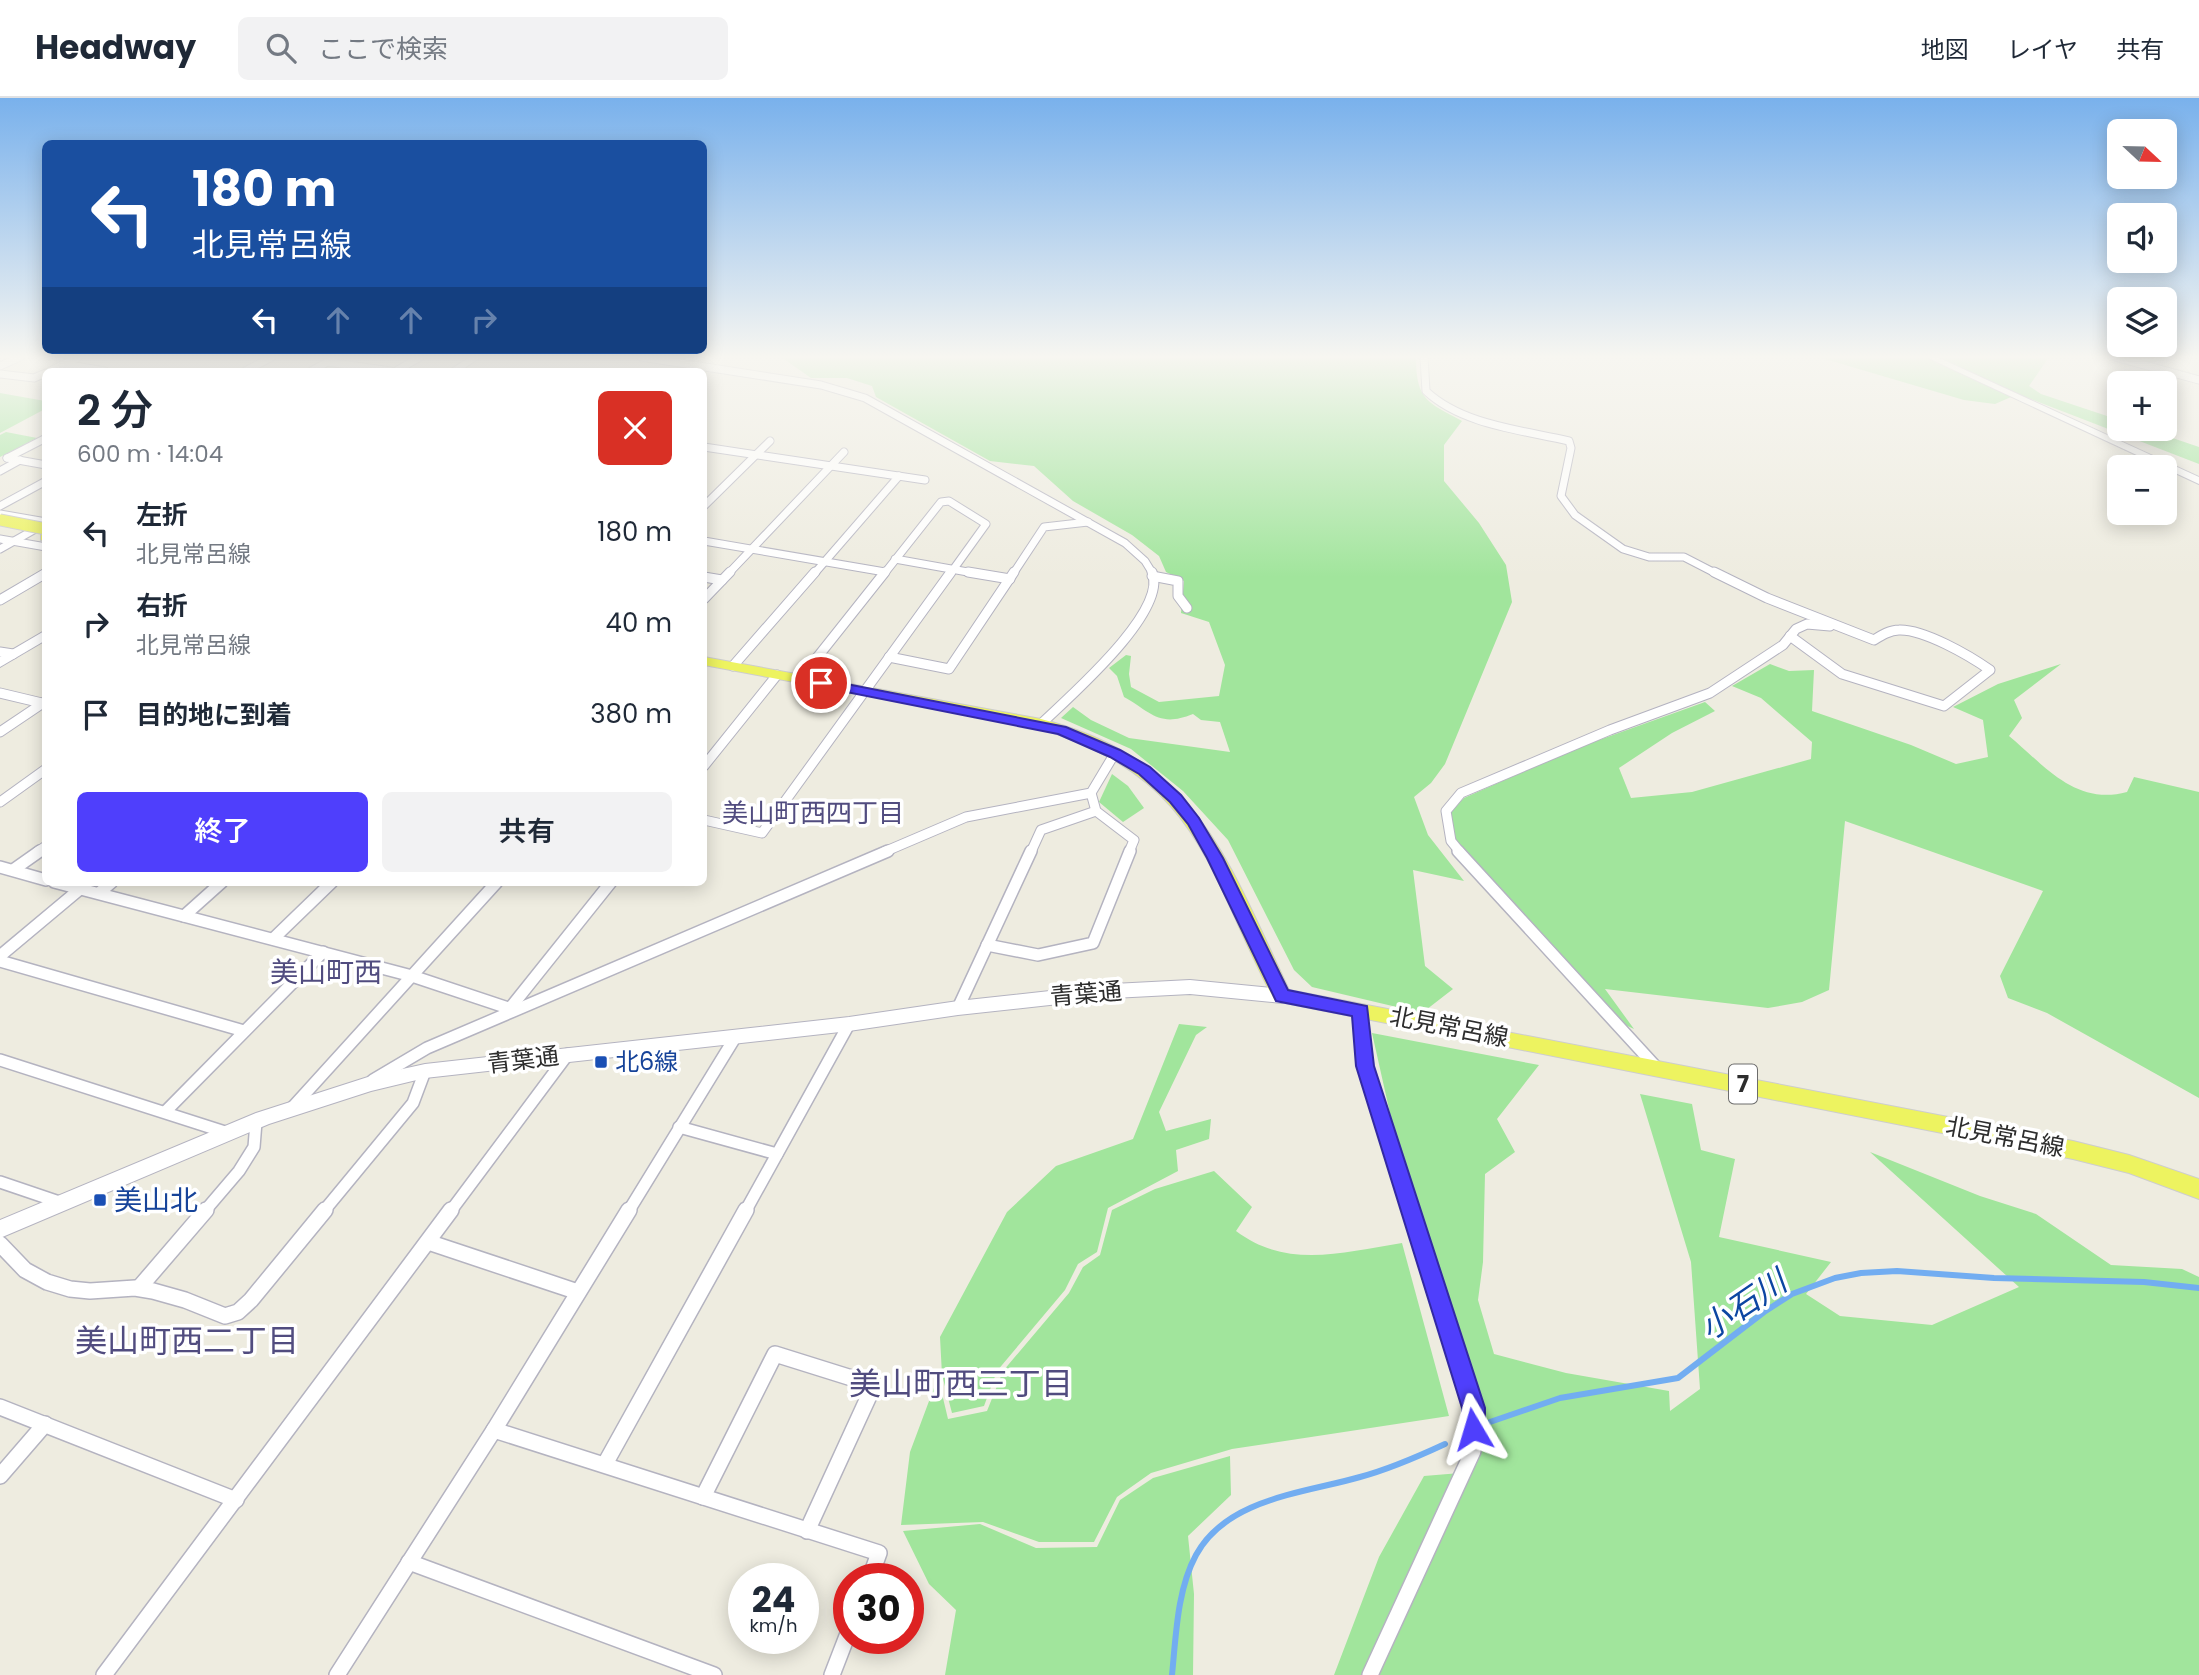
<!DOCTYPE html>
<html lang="ja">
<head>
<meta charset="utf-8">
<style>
  body { margin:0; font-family:Poppins,"Noto Sans JP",sans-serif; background:#f2f2f3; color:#1f2937; height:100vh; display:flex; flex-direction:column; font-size:26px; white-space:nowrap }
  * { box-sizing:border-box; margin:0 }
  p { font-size:23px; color:#747a83 }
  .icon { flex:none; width:38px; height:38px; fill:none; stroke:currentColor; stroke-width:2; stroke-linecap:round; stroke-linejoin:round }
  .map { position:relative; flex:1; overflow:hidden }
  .sheet { position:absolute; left:42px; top:270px; width:665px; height:518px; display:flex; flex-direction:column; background:#fff; border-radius:10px; box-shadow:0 4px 18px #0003 }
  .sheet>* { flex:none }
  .top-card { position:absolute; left:42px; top:42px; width:665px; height:214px; border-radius:10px; box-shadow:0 4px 18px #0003; background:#1a4fa0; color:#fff; overflow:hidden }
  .needle { width:46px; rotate:112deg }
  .buttons { position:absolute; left:2107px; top:21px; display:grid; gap:14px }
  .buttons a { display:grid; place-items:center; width:70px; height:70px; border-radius:10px; background:#fff; box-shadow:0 4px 18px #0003; font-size:35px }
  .speed { position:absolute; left:728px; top:1465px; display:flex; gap:14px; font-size:35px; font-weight:700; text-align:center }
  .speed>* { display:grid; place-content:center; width:91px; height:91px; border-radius:50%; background:#fff; box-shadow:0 4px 18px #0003; line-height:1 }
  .speed small { font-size:18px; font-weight:400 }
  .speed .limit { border:10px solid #d22; background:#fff; color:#111 }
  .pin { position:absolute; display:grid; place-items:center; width:60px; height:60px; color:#fff; margin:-30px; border:4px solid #fff; border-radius:50%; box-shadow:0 2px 7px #0007 }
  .me { position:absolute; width:77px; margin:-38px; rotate:353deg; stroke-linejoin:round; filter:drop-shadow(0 0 5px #0008) }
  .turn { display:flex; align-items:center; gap:24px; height:147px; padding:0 35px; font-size:32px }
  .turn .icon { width:91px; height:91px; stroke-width:2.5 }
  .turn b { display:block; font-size:49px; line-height:60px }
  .lanes { display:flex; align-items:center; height:66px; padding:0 35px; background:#0003; justify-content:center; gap:35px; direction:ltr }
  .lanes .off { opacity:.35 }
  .round { display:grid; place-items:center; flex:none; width:74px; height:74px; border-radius:10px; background:#f2f2f3 }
  .summary { display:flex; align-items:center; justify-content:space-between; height:119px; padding:0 35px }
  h1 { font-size:42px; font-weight:600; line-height:52px }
  .action { display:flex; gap:14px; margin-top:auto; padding:14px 35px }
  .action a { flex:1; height:80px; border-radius:10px; background:#4f3ffc; color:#fff; font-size:28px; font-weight:600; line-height:80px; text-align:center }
  .action a+a { background:#f2f2f3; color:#1f2937 }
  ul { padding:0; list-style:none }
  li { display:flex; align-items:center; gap:21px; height:91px; padding:0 35px }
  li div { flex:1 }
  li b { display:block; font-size:26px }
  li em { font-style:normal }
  header { display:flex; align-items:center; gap:42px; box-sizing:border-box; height:98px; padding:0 35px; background:#fff; border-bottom:2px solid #e0e1e3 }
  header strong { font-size:33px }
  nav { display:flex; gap:38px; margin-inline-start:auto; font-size:24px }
  .search { width:490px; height:63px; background:#f2f2f3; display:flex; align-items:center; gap:18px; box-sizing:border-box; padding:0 24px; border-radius:10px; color:#747a83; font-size:26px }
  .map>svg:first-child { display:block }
</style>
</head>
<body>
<header>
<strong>Headway</strong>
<div class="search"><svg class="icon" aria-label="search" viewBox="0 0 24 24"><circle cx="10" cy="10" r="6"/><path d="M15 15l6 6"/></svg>ここで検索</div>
<nav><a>地図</a><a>レイヤ</a><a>共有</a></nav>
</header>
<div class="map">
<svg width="2199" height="1577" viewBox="0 0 2199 1577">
  <rect width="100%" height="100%" fill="#eeece0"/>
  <g fill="#a1e59c">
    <path d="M 781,259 L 1416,259 C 1416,302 1427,304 1462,323 L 1444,347 L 1444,383 L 1479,425 L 1506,467 L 1512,504 L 1445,666 L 1431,685 L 1414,699 L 1428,737 L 1464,783 L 1413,772 L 1425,868 L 1453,891 L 1422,915 L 1312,889 L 1294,872 L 1228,742 L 1183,693 L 1131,651 L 1061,620 L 1073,609 L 1091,622 L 1129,640 L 1230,654 L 1220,624 L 1201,622 L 1193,616 C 1159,630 1151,614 1124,599 L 1117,578 L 1109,570 L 1126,557 L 1131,558 L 1129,576 L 1131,589 L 1159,604 L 1219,598 L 1225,567 L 1209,524 L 1181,515 L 1184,483 L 1166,474 L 1159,458 L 1132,437 L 1073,403 L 1034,368 L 990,363 L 876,299 L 872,288 L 847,280 L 811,280 Z"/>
    <polygon points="1818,259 2049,259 2029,288 2041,296 2119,322 2119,331 2146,331 2199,349 2199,366 2018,296 1995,306 1964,302"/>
    <polygon points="0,295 45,303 45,311 0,335"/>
    <polygon points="6,334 37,340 0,359 0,337"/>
    <path d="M 1770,566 L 1789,573 L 1814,572 L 1812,613 L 1911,647 L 1956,666 L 1988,659 L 1983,622 L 1953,609 L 1998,586 L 2061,566 L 2014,602 L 2022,620 L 2009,638 C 2044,667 2075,708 2127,694 L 2134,679 L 2199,694 L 2199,1000 L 2047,915 L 2008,900 L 2000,878 L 2043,793 L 1845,723 L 1829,892 L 1802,904 L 1768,910 L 1605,891 L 1634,931 L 1619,924 L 1452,739 L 1449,716 L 1464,700 L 1574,651 L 1705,604 L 1715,613 L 1672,635 L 1619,670 L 1631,700 L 1692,694 L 1811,661 L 1812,644 L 1761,600 L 1732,588 Z"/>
    <polygon points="1112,676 1128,688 1144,710 1123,724 1099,704"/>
    <polygon points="1179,926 1207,929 1196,937 1159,1014 1166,1033 1211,1021 1209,1041 1176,1052 1178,1073 1108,1110 1097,1154 1078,1166 1065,1192 997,1273 984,1308 952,1315 942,1277 940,1239 1007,1114 1056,1068 1133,1041"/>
    <polygon points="1372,935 1539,967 1497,1021 1515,1054 1485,1076 1483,1164 1478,1202 1494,1256 1566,1275 1669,1293 1670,1313 1700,1291 1691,1164 1640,996 1692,1006 1701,1052 1735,1061 1719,1139 1831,1164 1806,1196 1840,1218 1932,1227 2019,1189 1870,1054 1980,1098 2036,1116 2111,1167 2182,1171 2199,1179 2199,1577 1334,1577 1379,1459 1424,1378 1472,1374 1484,1318 1407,1091"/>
    <path d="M 1214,1073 L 1252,1109 L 1236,1133 C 1288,1172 1343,1154 1402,1145 L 1449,1318 L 1232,1351 L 1151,1375 L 1117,1399 L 1094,1444 L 1039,1444 L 983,1424 L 901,1427 L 910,1354 L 938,1279 L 948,1321 L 987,1313 L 1003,1273 L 1069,1195 L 1083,1169 L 1100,1157 L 1112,1112 L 1155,1091 Z"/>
    <polygon points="1230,1358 1231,1397 1188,1438 1194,1496 1193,1577 945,1577 956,1512 929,1486 903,1433 980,1426 1036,1450 1097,1449 1120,1402 1153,1380"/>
  </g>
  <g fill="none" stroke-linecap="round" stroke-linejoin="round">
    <g stroke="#72adf1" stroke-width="6">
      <polyline points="1490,1324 1560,1300 1678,1280 1764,1214 1792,1196 1835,1180 1861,1175 1897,1173 1994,1180 2144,1184 2199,1190"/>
      <path d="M 1172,1577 C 1176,1538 1177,1492 1196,1457 C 1227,1400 1305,1395 1360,1379 C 1390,1371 1417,1359 1445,1346"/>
    </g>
    <defs>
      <g id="street-far3">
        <polyline points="641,259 821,287 865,300 1125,445 1145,463 1153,476"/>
        <path d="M 1424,259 L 1426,293 C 1462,327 1522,332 1569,343 L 1571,350 L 1561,398 L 1575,417 L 1623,451 L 1649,459 L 1684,459 L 1717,476"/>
        <polyline points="2115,259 2199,282"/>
        <polyline points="327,264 391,273"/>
        <polyline points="63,266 105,273"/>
        <polyline points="0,268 20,259"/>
        <polyline points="50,273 79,259"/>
        <polyline points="245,273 272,259"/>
        <polyline points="311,273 333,261"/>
        <polyline points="396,273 420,259"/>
        <polyline points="0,276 34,280 46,275"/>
        <polyline points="704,349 925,382"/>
        <polyline points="7,360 46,340"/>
        <polyline points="7,360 46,367"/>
        <polyline points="0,373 20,362"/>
        <polyline points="0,408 46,383"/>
        <polyline points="704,408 770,343"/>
        <polyline points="0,416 46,424"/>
        <polyline points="0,441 46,449"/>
        <polyline points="704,443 885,474"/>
        <polyline points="0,451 46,425"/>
        <polyline points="895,461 979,476"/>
        <polyline points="728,476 844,354"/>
        <polyline points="814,476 899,378"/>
        <polyline points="884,476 941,404 949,403 986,426 950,476"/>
        <polyline points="1013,476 1044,429 1088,424"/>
      </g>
      <g id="street-far2">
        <polyline points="968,474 1010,481"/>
        <path d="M 1714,474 L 1767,500 L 1874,542 C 1882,537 1890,532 1899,532 C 1924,531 1970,558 1990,572 L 1944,608 L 1842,576 L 1790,538"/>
        <polyline points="1152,478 1178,483 1178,498 1187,510"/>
        <polyline points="704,479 722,482"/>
        <polyline points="704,501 730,474"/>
        <polyline points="0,502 46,475"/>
        <polyline points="0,554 13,556"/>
        <polyline points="889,559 949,571 1014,474"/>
        <polyline points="733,568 815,474"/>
        <polyline points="800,581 885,474"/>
        <polyline points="0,595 46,606"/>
        <path d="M 1041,626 C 1069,599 1169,513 1152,474"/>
        <polyline points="0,634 46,603"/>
        <polyline points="704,668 777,577"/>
        <polyline points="1091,695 1096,713 1134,742 1129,754"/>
        <polyline points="0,704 46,671"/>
        <polyline points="704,722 762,735 951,474"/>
        <polyline points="37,754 46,748"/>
        <polyline points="884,754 966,719 1091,695 1115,655"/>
        <polyline points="1031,754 1041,732 1096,713"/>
        <polyline points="1460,754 1451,743 1446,713 1461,695 1610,632 1710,595 1783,547 1796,531 1807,526 1830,528"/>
      </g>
      <g id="street-far1">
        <polyline points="1458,753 1656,969"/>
        <polyline points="0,769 46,782"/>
        <polyline points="13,772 40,753"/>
        <polyline points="54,784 412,878 514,912"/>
        <polyline points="99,795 112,784"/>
        <polyline points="184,818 222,784"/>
        <polyline points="273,841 332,784"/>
        <polyline points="987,847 1038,857 1093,845 1130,753"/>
        <polyline points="0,858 80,791"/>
        <polyline points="0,863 244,933"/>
        <polyline points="511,909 611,784"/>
        <polyline points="958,910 1031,753"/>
        <polyline points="1361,913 1365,968 1411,1114"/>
        <polyline points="0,962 228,1035"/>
        <polyline points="373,982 427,950 888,753"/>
        <polyline points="292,1010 497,784"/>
        <polyline points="166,1013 323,854"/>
        <polyline points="679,1029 777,1056"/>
        <polyline points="0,1084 62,1105"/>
        <polyline points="204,1114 239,1073 254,1049 256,1024"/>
        <polyline points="323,1114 413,1005 425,973"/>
        <polyline points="450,1114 568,956"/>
        <polyline points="628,1114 736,938"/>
        <polyline points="745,1114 849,926"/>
      </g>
      <g id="street">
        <polyline points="428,1144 578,1194"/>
        <polyline points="0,1146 25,1172 47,1184 70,1191 90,1193 135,1190 153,1193 185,1202 225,1218 238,1214 251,1202 325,1112"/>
        <polyline points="139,1190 206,1112"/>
        <polyline points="0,1309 236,1402"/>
        <polyline points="494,1332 879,1455 870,1480"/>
        <polyline points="605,1366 746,1112"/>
        <polyline points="0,1378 45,1326"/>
        <polyline points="703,1399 775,1256 874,1287 807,1433"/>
        <polyline points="409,1464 714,1577"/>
        <polyline points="104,1577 451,1112"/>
        <polyline points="337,1577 494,1332 629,1112"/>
        <polyline points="832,1577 849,1533"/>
        <polyline points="1370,1577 1473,1353 1473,1310 1411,1112"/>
      </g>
      <g id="secondary">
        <polygon points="470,259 481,259 460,273 448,273"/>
        <polygon points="1926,259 1937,259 2199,379 2199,386"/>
        <polygon points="46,532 46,542 0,569 0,559"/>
        <polygon points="1190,882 1282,891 1288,893 1291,898 1288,903 1282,905 1190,896 1113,900 958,917 849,933 425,980 371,993 269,1026 0,1140 0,1122 256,1015 371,978 425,966 849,919 958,903 1113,886"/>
      </g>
      <g id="primary">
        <polygon points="46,435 46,443 41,442 41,436"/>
        <path d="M 704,559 L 1041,621 C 1198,662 1226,760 1289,892 L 2073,1043 L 2129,1057 L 2199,1081 L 2199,1101 L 2129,1075 L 2073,1061 L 1275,903 C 1204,769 1203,682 1039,630 L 704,567 Z"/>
      </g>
    </defs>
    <use href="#street-far3" stroke="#b4b3c0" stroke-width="9"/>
    <use href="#street-far2" stroke="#b4b3c0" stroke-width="11"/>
    <use href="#street-far1" stroke="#b4b3c0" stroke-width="14"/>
    <use href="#street" stroke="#b4b3c0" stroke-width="18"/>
    <use href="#secondary" stroke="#b4b3c0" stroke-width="2"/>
    <use href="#primary" stroke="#cdcdcd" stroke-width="2"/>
    <use href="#street-far3" stroke="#fff" stroke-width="7"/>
    <use href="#street-far2" stroke="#fff" stroke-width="9"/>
    <use href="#street-far1" stroke="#fff" stroke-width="11"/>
    <use href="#street" stroke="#fff" stroke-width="15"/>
    <use href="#secondary" fill="#fff" fill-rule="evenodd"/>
    <use href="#primary" fill="#edf360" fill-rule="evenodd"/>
    <defs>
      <polyline id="primary-bridge" points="0,422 46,431"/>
    </defs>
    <use href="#primary-bridge" stroke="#cdcdcd" stroke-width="13" stroke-linecap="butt"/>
    <use href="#primary-bridge" stroke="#edf360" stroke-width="11"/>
  </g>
  <linearGradient id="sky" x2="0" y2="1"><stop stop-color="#79b1ec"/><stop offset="0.54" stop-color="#f7f6f1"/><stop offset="1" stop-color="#f7f6f1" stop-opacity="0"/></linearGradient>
  <rect width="2199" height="479" fill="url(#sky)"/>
  <polygon fill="#4f3ffc" stroke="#3329a4" stroke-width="2" points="821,581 1066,629 1120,652 1150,669 1181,697 1199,720 1223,760 1288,892 1367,908 1374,968 1485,1310 1485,1331 1481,1339 1473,1343 1465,1339 1462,1331 1462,1310 1356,968 1352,918 1276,903 1207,760 1188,726 1170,704 1139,676 1110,659 1058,636 816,588 816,582"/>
  <g fill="#1a4fb4" stroke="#fff" stroke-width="2.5">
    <rect x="594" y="957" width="14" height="14" rx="3.5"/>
    <rect x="93" y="1095" width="14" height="14" rx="3.5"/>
  </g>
  <g text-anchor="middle" stroke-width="7" stroke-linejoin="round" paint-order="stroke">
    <rect fill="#fff" stroke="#6c6c6c" stroke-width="2" x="1729" y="966.5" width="28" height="39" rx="5"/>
    <g font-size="23" font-weight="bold" fill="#2d2d2d">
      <text x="1743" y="994">7</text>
    </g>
    <g font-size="24" fill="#2d2d2d" stroke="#fff">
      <text transform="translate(1086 896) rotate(-5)" y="8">青葉通</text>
      <text transform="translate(1449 929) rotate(11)" y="8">北見常呂線</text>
      <text transform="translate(523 962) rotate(-7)" y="8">青葉通</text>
      <text transform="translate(2005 1039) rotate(11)" y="8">北見常呂線</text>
    </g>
    <g font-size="24" fill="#164399" stroke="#fff" text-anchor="start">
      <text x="615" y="972">北6線</text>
    </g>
    <g font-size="26" fill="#514c7f" stroke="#fff">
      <text x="813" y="724">美山町西四丁目</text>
    </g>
    <g font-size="28" fill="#514c7f" stroke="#fff">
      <text x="326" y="884">美山町西</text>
    </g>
    <g font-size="28" fill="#164399" stroke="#fff" text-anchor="start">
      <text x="114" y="1112">美山北</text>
    </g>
    <g font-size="32" font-style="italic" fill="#0c46a2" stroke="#fff">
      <text transform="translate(1743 1207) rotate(-34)" y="11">小石川</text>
    </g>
    <g font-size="32" fill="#514c7f" stroke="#fff">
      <text x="187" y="1254">美山町西二丁目</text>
      <text x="961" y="1297">美山町西三丁目</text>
    </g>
  </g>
</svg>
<div class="buttons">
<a><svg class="needle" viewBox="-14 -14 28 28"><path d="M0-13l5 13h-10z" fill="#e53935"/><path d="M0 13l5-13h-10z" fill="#747a83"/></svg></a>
<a><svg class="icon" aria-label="sound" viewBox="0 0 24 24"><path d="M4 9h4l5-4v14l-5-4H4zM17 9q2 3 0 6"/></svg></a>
<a><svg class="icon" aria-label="layers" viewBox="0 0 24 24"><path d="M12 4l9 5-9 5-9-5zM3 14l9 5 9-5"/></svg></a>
<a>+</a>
<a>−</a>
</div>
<div class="speed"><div>24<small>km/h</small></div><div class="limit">30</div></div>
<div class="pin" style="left:821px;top:585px;background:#d93025"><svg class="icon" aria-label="arrive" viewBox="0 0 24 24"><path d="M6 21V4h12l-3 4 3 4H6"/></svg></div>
<svg class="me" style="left:1473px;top:1331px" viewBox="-20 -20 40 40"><path d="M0-17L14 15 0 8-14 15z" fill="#4f3ffc" stroke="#fff" stroke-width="4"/></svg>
<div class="top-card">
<div class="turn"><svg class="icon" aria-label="left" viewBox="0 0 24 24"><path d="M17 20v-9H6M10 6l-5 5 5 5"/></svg><div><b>180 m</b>北見常呂線</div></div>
<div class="lanes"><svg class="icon" aria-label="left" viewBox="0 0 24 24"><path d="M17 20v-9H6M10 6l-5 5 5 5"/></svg><svg class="icon off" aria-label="ahead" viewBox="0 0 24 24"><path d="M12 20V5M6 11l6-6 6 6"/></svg><svg class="icon off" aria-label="ahead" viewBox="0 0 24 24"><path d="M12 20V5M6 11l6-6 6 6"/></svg><svg class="icon off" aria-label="right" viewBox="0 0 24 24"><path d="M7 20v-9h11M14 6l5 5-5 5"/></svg></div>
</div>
<section class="sheet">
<div class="summary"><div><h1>2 分</h1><p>600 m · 14:04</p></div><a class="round" style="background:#d93025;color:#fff"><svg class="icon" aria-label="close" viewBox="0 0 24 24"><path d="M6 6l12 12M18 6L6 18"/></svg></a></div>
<ul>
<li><svg class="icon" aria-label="left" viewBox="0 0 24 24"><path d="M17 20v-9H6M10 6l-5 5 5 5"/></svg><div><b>左折</b><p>北見常呂線</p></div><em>180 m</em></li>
<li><svg class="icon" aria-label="right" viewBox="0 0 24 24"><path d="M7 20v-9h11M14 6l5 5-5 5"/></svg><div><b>右折</b><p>北見常呂線</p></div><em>40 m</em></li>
<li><svg class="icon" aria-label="arrive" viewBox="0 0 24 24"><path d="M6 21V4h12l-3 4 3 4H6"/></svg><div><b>目的地に到着</b></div><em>380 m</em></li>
</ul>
<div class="action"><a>終了</a><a>共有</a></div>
</section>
</div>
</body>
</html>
